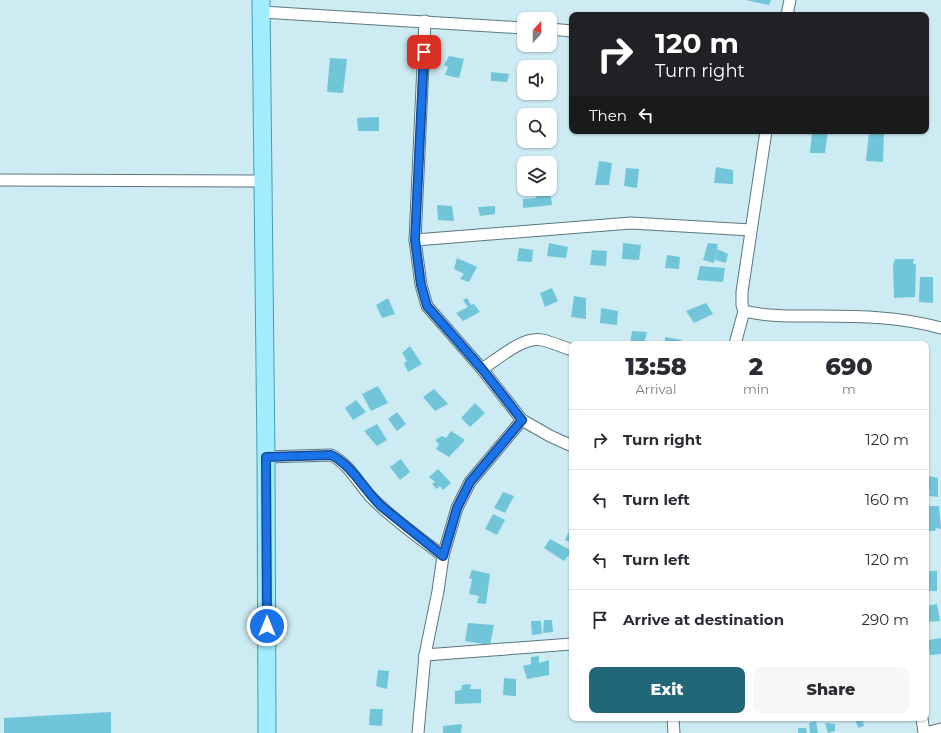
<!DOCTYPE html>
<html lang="en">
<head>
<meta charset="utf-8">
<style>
  body { margin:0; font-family:Montserrat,sans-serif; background:#f7f7f7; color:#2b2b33; height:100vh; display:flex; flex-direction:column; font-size:15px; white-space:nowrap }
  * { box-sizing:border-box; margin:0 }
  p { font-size:13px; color:#7c7c81 }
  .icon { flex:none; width:22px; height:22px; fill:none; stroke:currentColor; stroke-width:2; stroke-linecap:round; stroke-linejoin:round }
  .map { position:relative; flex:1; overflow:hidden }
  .details { position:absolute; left:569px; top:341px; width:360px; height:380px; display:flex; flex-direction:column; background:#fff; border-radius:8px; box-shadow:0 1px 3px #0004 }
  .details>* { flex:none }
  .top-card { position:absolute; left:569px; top:12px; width:360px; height:122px; border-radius:8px; box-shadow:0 1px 3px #0004; background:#202124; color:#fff; overflow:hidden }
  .needle { width:26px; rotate:21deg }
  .controls { position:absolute; left:517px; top:12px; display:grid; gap:8px }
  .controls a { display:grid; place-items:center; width:40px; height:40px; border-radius:8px; background:#fff; box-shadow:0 1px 3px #0004; font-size:20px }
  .pin { position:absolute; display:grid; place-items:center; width:34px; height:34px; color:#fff; margin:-17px; border-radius:8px; box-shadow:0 2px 6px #0006 }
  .me { position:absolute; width:44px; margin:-22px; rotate:0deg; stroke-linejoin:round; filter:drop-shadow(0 0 3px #0008) }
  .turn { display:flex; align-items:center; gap:14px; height:84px; padding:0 20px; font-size:18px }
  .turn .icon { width:52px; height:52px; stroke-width:2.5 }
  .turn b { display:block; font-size:28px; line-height:34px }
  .then { display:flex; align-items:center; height:38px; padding:0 20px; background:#0003; gap:8px; font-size:15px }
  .eta { display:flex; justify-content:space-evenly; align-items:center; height:68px; text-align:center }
  .eta b { font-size:24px; font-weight:800; line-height:28px }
  .action { display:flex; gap:8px; margin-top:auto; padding:8px 20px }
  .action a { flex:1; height:46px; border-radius:8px; background:#216777; color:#fff; font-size:16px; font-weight:800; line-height:46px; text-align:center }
  .action a+a { background:#f7f7f7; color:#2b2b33 }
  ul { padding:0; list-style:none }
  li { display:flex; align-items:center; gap:12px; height:60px; padding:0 20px; border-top:1px solid #e1e1e2 }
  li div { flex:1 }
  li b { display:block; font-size:15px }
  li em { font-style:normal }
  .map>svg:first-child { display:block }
</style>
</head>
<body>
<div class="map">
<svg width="941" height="733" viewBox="0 0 941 733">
  <rect width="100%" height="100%" fill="#cdebf3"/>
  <g fill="#70c5d9">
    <polygon points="746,0 771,0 769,5"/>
    <polygon points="449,56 464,59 459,78 445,75 448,67 444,65"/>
    <polygon points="330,58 347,59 343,93 327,92"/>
    <polygon points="491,72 509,74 507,82 491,81"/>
    <polygon points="379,117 379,131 358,131 357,118"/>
    <polygon points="812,131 828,131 825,153 810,153"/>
    <polygon points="878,131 884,131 883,162 866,161 869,132"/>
    <polygon points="599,161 612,163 609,185 595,185"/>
    <polygon points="716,167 733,170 733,184 714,183"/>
    <polygon points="626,168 639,169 637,188 624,186"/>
    <polygon points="537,189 550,191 552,205 523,208 523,199 536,198"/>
    <polygon points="437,205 452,206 454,221 438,220"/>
    <polygon points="495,206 495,214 480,216 478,207"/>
    <polygon points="549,243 568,247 566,258 547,256"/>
    <polygon points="623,243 641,245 639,260 622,259"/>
    <polygon points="708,243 718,244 714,263 703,260"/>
    <polygon points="519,248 533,250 532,262 517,261"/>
    <polygon points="717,249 728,254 726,263 715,260"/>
    <polygon points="592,250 607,251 606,266 590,265"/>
    <polygon points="667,255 680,257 679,269 665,268"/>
    <polygon points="457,258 477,267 469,282 460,279 464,274 454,269"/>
    <polygon points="895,259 914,259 913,264 916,264 915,297 894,298 893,265"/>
    <polygon points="700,266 725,268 723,282 697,280"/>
    <polygon points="920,277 933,277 933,303 919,302"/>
    <polygon points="552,288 558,301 545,307 540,293"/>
    <polygon points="574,296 586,298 586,319 571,317"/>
    <polygon points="388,298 395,314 382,318 376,305"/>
    <polygon points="467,298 471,305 474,304 480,312 463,321 456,313 468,307 463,300"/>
    <polygon points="706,303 713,314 694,323 686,311"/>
    <polygon points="601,308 618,311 617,325 600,323"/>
    <polygon points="632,331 647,332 644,344 630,344"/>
    <polygon points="665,337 682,340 682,344 665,344"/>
    <polygon points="410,346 422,364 408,372 404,363 407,361 402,353"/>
    <polygon points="378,386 388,403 371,411 362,394"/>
    <polygon points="434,389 448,404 435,411 423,397"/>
    <polygon points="356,400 366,412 353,420 345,408"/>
    <polygon points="475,403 485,413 470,427 461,418"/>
    <polygon points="397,412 406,424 397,431 388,419"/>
    <polygon points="377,424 387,440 377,446 364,431"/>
    <polygon points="451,431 465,440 449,457 436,449 439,444 435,440 442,436 446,438"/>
    <polygon points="401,459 410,472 400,480 390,467"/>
    <polygon points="438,469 451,483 443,490 440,486 437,489 432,484 435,482 429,477"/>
    <polygon points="929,476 938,478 938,497 929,496 930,491 926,490 926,480 929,481"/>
    <polygon points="503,492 514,496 505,513 494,508"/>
    <polygon points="926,506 939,506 941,529 936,528 935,531 926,531"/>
    <polygon points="493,514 505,520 497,535 485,529"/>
    <polygon points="569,531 572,533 572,536 569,542 565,540"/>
    <polygon points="550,539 572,551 564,561 544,548"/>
    <polygon points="472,570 490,574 486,604 477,603 479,596 469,594 472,579 469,578"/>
    <rect x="926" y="571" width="11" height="20"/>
    <polygon points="937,604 940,621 926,622 926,606"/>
    <polygon points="544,620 552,620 553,632 543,633"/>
    <polygon points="531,621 541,621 542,634 532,635"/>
    <polygon points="468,623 494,625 490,645 465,641"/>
    <polygon points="941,638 941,654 930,655 928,640"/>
    <polygon points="539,656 539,663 549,660 549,675 527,679 523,666 531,664 531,657"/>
    <polygon points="378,670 389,671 387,689 376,686"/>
    <polygon points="504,678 516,679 516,696 503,695"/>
    <polygon points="471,684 470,689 481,689 481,703 455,704 455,691 461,690 462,685"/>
    <polygon points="370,709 383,709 382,726 369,725"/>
    <polygon points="111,712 111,733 4,733 4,718"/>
    <polygon points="855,718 862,718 864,726 858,728"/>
    <polygon points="816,721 818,733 810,733 809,723"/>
    <polygon points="825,723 835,724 835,731 828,733"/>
    <polygon points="462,724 461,733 443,733 443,726"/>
    <polygon points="798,728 806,728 807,733 798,733"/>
  </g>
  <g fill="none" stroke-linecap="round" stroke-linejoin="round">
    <defs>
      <g id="street">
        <polyline points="262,12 524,28"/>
        <polyline points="787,15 790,0"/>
        <polyline points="425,21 415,240 631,223 751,230"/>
        <polyline points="550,29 572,31"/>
        <path d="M 766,131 L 742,292 L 742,305 L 744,311 C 769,317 794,316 820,316 C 861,316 901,317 941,328"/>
        <polyline points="0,180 263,181"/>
        <polyline points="415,240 421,285 427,306 482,369 522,420 550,436 572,446"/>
        <polyline points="735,344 744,311"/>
        <path d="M 482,369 C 498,359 523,336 542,340 C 552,342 562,347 572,350"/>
        <path d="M 266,457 L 331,455 C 349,464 358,483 371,497 C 392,519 419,537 443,556"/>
        <polyline points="425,655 572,644"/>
        <polyline points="673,718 674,733"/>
        <polyline points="922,718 924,733"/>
        <polyline points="418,733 425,655 438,591 443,556 457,508 470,482 522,420"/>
        <polyline points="925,733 941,729"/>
      </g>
      <polyline id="primary" points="261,0 266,457 267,733"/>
    </defs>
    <use href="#street" stroke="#5b777e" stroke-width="13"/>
    <use href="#primary" stroke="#479db1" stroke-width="19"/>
    <use href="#street" stroke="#fff" stroke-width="11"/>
    <use href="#primary" stroke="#a1edfe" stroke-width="17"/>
  </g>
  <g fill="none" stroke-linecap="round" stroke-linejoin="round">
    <defs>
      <path id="route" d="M 267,626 L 266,457 L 331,455 C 352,465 364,490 381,506 L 443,556 L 457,508 L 470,482 L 522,420 L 482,369 L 427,306 L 421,285 L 415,240 L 424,52"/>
    </defs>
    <use href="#route" stroke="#114b97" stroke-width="10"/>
    <use href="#route" stroke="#1a73e8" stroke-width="7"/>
  </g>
</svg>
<div class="controls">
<a><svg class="needle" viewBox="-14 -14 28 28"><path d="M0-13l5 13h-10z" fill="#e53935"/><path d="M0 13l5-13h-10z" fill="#7c7c81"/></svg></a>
<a><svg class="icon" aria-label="sound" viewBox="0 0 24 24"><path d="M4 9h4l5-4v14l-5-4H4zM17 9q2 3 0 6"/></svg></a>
<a><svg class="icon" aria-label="search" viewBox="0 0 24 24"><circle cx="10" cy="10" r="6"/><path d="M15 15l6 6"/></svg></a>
<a><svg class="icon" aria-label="layers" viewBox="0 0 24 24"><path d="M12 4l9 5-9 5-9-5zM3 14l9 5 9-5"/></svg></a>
</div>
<div class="pin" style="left:424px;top:52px;background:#d93025"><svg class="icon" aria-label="arrive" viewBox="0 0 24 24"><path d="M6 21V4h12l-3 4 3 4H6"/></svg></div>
<svg class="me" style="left:267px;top:626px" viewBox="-20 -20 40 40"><circle r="17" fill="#1a73e8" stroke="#fff" stroke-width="3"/><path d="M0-11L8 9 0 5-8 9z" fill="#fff"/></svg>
<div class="top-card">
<div class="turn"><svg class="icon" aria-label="right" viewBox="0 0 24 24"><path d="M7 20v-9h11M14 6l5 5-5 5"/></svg><div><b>120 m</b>Turn right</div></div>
<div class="then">Then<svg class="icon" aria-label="left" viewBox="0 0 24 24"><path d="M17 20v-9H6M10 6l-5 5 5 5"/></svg></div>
</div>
<section class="details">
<div class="eta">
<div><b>13:58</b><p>Arrival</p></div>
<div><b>2</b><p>min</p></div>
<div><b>690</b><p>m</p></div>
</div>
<ul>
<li><svg class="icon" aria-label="right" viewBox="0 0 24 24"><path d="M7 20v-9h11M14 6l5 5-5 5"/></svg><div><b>Turn right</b></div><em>120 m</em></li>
<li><svg class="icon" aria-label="left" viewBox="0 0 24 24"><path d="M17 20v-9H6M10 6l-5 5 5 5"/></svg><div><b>Turn left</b></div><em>160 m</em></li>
<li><svg class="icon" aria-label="left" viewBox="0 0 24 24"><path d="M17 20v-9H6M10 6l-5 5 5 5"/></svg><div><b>Turn left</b></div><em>120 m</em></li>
<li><svg class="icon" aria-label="arrive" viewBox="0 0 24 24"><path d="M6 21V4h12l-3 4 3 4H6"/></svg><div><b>Arrive at destination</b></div><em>290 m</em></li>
</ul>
<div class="action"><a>Exit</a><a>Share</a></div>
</section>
</div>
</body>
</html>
